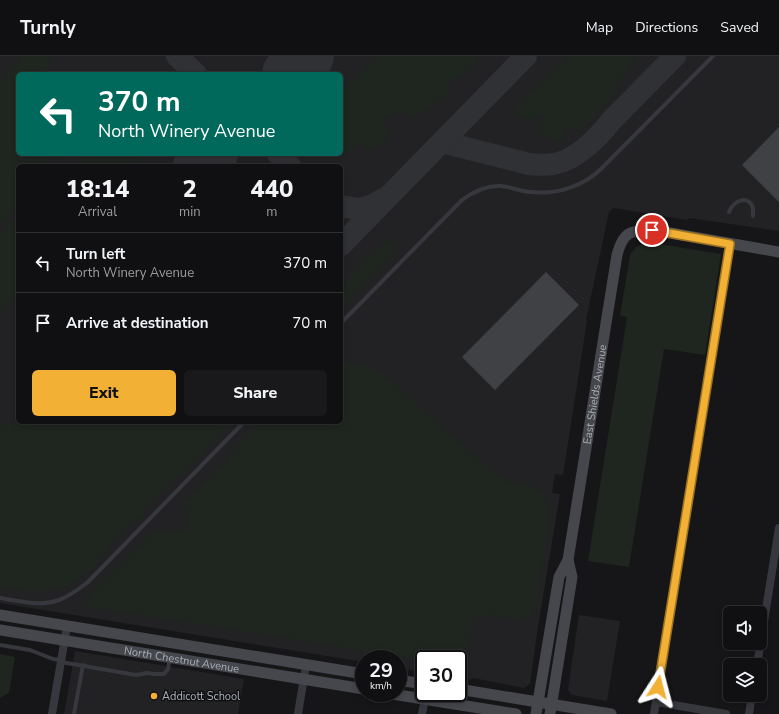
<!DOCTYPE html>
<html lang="en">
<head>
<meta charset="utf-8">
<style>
  body { margin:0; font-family:"Nunito Sans",sans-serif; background:#19191b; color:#f1f3f6; height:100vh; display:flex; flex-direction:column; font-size:15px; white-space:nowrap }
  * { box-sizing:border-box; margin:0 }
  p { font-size:13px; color:#9c9d9f }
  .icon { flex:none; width:22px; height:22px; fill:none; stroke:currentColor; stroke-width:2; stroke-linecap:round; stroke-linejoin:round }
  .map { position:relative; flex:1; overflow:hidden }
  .details { position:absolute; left:16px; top:108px; width:327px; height:260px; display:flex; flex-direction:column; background:#101012; border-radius:6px; box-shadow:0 2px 6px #0003,0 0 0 1px #303032 }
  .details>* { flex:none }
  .guide { position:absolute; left:16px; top:16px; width:327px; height:84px; border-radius:6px; box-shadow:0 2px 6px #0003,0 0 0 1px #303032; background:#00695c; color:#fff; overflow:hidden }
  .buttons { position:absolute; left:723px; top:550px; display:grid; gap:8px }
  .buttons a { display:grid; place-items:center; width:44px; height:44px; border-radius:6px; background:#101012; box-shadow:0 2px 6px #0003,0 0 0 1px #303032; font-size:20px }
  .speed { position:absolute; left:355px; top:594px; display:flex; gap:8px; font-size:20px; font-weight:700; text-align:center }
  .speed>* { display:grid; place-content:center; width:52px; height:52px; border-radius:50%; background:#101012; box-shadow:0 2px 6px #0003,0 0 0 1px #303032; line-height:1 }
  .speed small { font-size:10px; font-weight:400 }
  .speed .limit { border:2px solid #111; border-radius:6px; background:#fff; color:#111 }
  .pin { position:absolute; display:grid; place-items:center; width:34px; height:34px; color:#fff; margin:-17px; border:2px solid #fff; border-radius:50%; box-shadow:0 1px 4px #0007 }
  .me { position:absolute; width:44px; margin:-22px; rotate:9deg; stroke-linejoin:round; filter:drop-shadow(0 0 3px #0008) }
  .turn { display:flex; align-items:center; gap:14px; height:84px; padding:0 16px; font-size:18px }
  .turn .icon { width:52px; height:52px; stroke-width:2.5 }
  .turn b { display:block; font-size:28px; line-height:34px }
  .eta { display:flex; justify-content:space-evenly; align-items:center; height:68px; text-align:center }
  .eta b { font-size:24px; font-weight:800; line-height:28px }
  .cta { display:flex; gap:8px; margin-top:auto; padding:8px 16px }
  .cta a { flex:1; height:46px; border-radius:6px; background:#f2b134; color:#111; font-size:16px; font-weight:800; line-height:46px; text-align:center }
  .cta a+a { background:#19191b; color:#f1f3f6 }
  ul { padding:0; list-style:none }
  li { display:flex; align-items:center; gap:12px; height:60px; padding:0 16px; border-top:1px solid #303032 }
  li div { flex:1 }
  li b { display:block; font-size:15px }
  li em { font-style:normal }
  header { display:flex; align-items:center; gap:24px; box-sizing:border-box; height:56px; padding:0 20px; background:#101012; border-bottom:1px solid #303032 }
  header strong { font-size:19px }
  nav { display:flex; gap:22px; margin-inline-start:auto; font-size:14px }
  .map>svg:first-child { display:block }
</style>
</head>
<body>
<header>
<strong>Turnly</strong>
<nav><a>Map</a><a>Directions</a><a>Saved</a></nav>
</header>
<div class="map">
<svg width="779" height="658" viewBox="0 0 779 658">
  <rect width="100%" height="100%" fill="#161618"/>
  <g fill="#222225" fill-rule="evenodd">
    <path d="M 0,0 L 779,0 L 779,175 L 689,162 L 687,164 L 614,152 L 609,156 L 586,264 L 587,265 L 563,419 L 555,418 L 552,437 L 560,438 L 537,577 L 530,628 L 524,632 L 473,622 L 470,624 L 458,622 L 458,603 L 424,603 L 424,616 L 398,612 L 398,603 L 364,603 L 364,606 L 0,547 ZM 18,18 L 341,18 L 341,98 L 18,98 ZM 18,110 L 341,110 L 341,366 L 18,366 Z"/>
    <polygon points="579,559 620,565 607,645 572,639 569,636 568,633"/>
    <polygon points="75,595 244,623 238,658 64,658"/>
  </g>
  <g fill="#1e261f">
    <polygon points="23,0 52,0 46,17 48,18 18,18 18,98 58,98 48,109 49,110 18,110 18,152 0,170 0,24"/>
    <polygon points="378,0 482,0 475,1 478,6 467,16 448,28 449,36 431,52 412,62 402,55 385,63 387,75 391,80 379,89 365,94 362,85 348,96 341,95 341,37 349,27"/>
    <path d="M 568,0 L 639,0 L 619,24 L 614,39 L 580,74 L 562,71 L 562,76 L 566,81 L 561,85 L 540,77 L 538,70 L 545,64 L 543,59 C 530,64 528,67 515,58 L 516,52 L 528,39 Z"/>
    <polygon points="80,98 143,98 132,110 71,110"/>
    <polygon points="18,158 18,239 0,257 0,177"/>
    <path d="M 390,184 L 394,187 L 393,193 L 394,200 L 341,253 L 341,231 C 353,217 373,191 390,184 Z"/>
    <polygon points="647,186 721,198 705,299 664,293 629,511 588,505 627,261 620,260 630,199 636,191"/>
    <path d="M 341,305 L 365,309 L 382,317 L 494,416 L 508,426 L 529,428 L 541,435 L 547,443 L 550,454 L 547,482 L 536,547 C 535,549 535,553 533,556 C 524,570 504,560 492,559 C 487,558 481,560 476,561 L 472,568 L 471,582 L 469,591 L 464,601 L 458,604 L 458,603 L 424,603 L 424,604 L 89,551 L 85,547 L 90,538 L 150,479 L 162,473 L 173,476 L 183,474 L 188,466 L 189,455 L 181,450 L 230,400 L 238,388 L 260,366 L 341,366 Z"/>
    <polygon points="18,364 18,366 233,366 185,417 176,422 144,453 144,459 142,462 136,464 113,487 98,506 84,520 68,530 51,535 27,535 0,531 0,374 4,369"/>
    <polygon points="0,598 15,601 9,637 0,642"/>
  </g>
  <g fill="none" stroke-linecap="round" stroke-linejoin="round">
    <g stroke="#303135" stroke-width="22">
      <polyline points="177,0 196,18"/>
      <polyline points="292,18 294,13"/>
      <path d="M 442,86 L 529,108 C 538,109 546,109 554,108 C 576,104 598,82 611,65 L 675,0"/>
      <polyline points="278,98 290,110"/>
      <path d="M 341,150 C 360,154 366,154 383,143"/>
      <polyline points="341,189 526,0"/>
    </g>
    <g stroke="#303135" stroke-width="54">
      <polyline points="289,18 307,0"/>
      <polyline points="200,110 211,98"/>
    </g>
  </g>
  <g fill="#404145">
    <polygon points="779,71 779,146 742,109"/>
    <polygon points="546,216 579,249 495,334 462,301"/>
  </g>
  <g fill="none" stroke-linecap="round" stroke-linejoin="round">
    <g stroke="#37383d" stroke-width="4">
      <path d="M 729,156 C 733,144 750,138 753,153 C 753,154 753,159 753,160"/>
      <path d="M 341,267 L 462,144 C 474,135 486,129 501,130 C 512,131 521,136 532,136 C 557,139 584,130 602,112 L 713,0"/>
      <path d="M 0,542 C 19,545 40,551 59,544 C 70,540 79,533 88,526 L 244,366"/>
      <polyline points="0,589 30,594 53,603 61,604"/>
      <polyline points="61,606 136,619 147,617 154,618 164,618 168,613 170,602"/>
      <polyline points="74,658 83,609"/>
    </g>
    <g stroke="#37383d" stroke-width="8">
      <polyline points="757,609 779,472"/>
      <polyline points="656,646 726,658"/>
      <polyline points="52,658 67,570"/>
      <polyline points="298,658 306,609"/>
      <polyline points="422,658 426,637"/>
      <polyline points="654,658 730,188"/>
      <polyline points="749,658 752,639"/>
    </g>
    <g stroke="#45474d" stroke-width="11">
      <polyline points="0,559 364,618"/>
      <path id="s1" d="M 0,574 L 364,633"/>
      <polyline points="398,624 424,628"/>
      <polyline points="458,633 611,658"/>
      <polyline points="386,637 516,658"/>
      <path id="s2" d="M 536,658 L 559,521 L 568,504 L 617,199 C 623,176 630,174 653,174 L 779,196"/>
      <polyline points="550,658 572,521 568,504"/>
    </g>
  </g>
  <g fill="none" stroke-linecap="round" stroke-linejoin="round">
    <defs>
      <polyline id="route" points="652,174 730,188 658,631"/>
    </defs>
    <use href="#route" stroke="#9d7322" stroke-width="10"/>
    <use href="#route" stroke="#f2b134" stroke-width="7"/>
  </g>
  <circle fill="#f2b134" stroke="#111113" stroke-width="1.5" cx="154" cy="640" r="4"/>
  <g text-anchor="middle" stroke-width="3" stroke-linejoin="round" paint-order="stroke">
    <g font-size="11" fill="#a8adb8" stroke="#111113">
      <text dy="4" stroke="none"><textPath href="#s2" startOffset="326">East Shields Avenue</textPath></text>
      <text dy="4" stroke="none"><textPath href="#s1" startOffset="184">North Chestnut Avenue</textPath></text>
    </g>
    <g font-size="11" fill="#a8adb8" stroke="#111113" text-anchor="start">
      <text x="162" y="644">Addicott School</text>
    </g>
  </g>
</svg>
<div class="buttons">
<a><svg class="icon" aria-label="sound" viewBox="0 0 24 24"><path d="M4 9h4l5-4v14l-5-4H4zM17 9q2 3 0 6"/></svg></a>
<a><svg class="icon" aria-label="layers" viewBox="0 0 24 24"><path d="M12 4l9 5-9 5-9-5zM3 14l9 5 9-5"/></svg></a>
</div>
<div class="speed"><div>29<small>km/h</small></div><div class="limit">30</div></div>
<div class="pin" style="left:652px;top:174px;background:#d93025"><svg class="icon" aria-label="arrive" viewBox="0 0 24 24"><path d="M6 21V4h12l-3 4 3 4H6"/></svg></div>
<svg class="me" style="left:658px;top:631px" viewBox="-20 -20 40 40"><path d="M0-17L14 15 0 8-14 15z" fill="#f2b134" stroke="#fff" stroke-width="4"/></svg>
<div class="guide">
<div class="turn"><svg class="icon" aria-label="left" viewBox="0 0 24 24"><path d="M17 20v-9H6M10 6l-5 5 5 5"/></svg><div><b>370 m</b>North Winery Avenue</div></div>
</div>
<section class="details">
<div class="eta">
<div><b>18:14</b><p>Arrival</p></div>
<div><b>2</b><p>min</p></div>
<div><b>440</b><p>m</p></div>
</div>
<ul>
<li><svg class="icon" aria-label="left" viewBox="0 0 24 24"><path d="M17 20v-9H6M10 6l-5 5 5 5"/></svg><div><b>Turn left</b><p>North Winery Avenue</p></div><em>370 m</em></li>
<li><svg class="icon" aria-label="arrive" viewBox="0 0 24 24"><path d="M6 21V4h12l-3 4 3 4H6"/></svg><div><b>Arrive at destination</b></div><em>70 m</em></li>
</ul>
<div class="cta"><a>Exit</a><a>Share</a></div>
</section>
</div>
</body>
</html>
